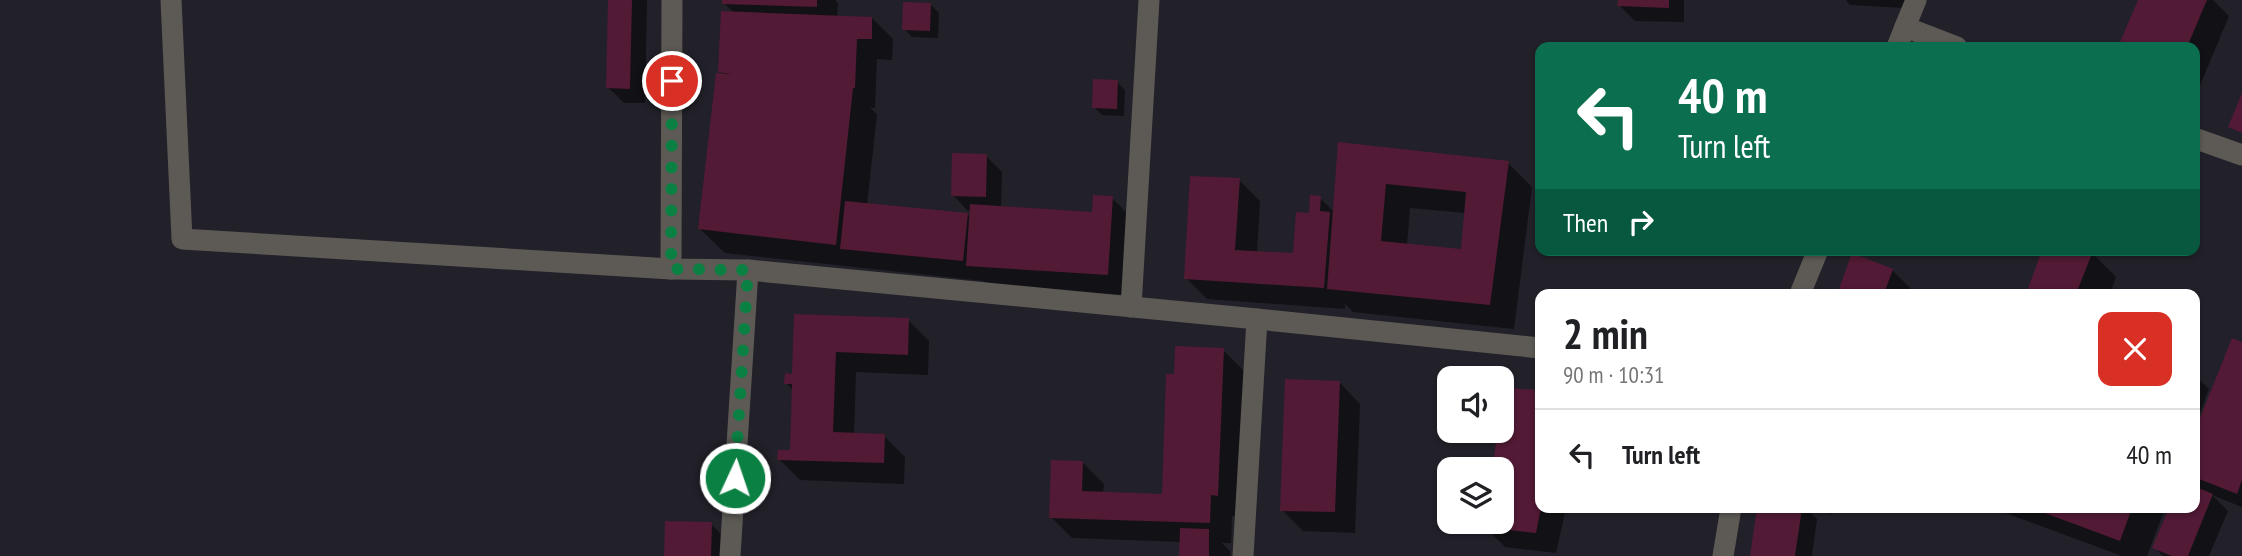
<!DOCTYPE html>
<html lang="en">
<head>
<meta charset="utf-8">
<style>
  body { margin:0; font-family:"PT Sans Narrow",sans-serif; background:#f6f6f6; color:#202124; height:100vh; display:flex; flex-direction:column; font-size:26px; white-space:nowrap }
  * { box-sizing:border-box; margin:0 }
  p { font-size:23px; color:#757577 }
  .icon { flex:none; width:38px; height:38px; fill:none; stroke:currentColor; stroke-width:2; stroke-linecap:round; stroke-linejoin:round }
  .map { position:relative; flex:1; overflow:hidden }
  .side { position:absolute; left:1535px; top:289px; width:665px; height:224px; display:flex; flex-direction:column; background:#fff; border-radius:14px; box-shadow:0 2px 5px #0004 }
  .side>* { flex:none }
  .guide { position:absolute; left:1535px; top:42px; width:665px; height:214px; border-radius:14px; box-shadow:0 2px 5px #0004; background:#0b6e4f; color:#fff; overflow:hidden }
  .fabs { position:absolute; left:1437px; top:366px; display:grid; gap:14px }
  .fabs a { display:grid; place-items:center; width:77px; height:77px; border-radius:14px; background:#fff; box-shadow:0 2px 5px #0004; font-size:35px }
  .pin { position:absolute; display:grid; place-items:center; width:60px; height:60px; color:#fff; margin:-30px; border:4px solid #fff; border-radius:50%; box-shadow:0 2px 7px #0007 }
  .me { position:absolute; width:77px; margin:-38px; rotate:3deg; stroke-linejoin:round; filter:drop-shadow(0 0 5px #0008) }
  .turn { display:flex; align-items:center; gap:24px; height:147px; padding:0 28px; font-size:32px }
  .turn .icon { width:91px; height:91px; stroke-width:2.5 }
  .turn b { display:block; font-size:49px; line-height:60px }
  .then { display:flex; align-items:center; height:66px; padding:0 28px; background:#0003; gap:14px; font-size:26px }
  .round { display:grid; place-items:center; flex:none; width:74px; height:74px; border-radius:14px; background:#f6f6f6 }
  .overview { display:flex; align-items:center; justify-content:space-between; height:119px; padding:0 28px }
  h1 { font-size:42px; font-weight:700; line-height:52px }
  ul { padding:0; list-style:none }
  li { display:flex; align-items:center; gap:21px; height:91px; padding:0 28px; border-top:2px solid #e0e0e0 }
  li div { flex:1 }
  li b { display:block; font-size:26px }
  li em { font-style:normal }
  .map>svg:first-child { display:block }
</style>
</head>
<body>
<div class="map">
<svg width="2242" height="556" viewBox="0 0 2242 556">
  <rect width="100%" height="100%" fill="#222029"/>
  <g fill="#0007" fill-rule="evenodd">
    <polygon points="610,0 647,0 645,103 624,103 608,87"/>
    <polygon points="724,0 835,0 838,3 837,17 872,18 893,39 892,60 877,59 875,108 870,108 877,114 867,205 967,214 971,218 971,211 968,211 953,195 986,156 1002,172 1001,208 1094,214 1112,198 1133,219 1129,295 989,287 984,281 725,253 700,229 724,76 720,71 734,13 724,3"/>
    <polygon points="1619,0 1684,0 1684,22 1635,21 1619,5"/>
    <polygon points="1846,0 1924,0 1920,9 1850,5"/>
    <polygon points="2140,0 2213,0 2229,16 2194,100 2194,47 2120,47"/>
    <polygon points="931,5 939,13 938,38 912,37 904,29"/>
    <polygon points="1117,82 1125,90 1124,116 1102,115 1094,107"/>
    <path d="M 1339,144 L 1508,163 L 1532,187 L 1514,329 L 1353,312 L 1345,304 L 1345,309 L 1207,299 L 1186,278 L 1239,180 L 1260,201 L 1257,253 L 1295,255 L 1311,215 L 1320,198 L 1334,212 ZM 1410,208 L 1466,213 L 1462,250 L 1407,245 Z"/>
    <polygon points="2044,250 2084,250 2092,253 2116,277 2110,294 2028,294"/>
    <polygon points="1892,270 1913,291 1912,294 1839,294"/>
    <polygon points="796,316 908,320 929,341 928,375 856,372 854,434 884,436 905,457 904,484 800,480 779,459 791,452 794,391 786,383 794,375"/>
    <polygon points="2242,344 2242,507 2212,495 2228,511 2209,556 2163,556 2154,547 2171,508 2194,508 2202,491 2194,483 2194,438"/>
    <polygon points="1223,350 1244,371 1239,516 1232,516 1231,543 1222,543 1230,551 1230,556 1180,556 1181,542 1072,538 1051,517 1083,463 1104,484 1103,493 1164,495 1175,376"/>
    <polygon points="2194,375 2209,389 2194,428"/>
    <polygon points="1339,382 1360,404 1355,533 1303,531 1282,510"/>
    <polygon points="1507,390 1540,508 1566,508 1556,553 1505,547 1484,526 1485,522 1502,522 1502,469 1494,469"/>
    <polygon points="1759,508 1806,508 1817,519 1812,556 1751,556"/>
    <polygon points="1813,508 1834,508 1831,514"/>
    <polygon points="1992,508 2165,508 2147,556 2122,556"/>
    <polygon points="711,524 732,545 732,556 666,556"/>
  </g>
  <g fill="#521a35" fill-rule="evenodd">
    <polygon points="608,0 632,0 630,89 606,88"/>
    <polygon points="722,0 817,0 817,7 722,4"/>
    <polygon points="1618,0 1669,0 1669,8 1617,6"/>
    <polygon points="2138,0 2207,0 2187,47 2118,47"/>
    <polygon points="903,2 931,3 930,31 902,30"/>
    <polygon points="721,11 872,17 872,39 857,39 855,88 853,88 836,245 698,229 716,73 731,74 718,72"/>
    <polygon points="1093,79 1118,80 1117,109 1092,108"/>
    <polygon points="2242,93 2242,133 2228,127"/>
    <path d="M 1338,142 L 1509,161 L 1490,305 L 1327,289 ZM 1386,184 L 1466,192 L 1461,249 L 1381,241 Z"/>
    <polygon points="952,153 987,154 986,197 951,196"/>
    <polygon points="1190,176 1240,178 1235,250 1293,253 1296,212 1309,213 1310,195 1321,196 1320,211 1330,212 1324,288 1184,279"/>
    <polygon points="1093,195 1113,196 1108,275 966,266 970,204 1092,212"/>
    <polygon points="845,201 968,213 963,261 840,249"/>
    <polygon points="2042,250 2093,251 2076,294 2026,294"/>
    <polygon points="1852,253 1893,269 1884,294 1837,294"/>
    <polygon points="794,314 909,318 908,355 836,352 833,432 885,434 884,463 777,460 778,450 790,450 792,384 784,384 785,373 792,374"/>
    <polygon points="2232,338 2242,342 2242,480 2237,494 2194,477 2194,433"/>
    <polygon points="1175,346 1224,348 1218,496 1211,495 1210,523 1049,518 1051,460 1083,461 1082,491 1162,494 1166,374 1174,374"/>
    <polygon points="1285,379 1340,381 1335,512 1280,511"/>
    <polygon points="1505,388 1540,390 1541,508 1536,533 1482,527 1483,522 1502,522 1502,469 1492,469 1498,430 1502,430 1502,412"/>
    <polygon points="2194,486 2213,494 2188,556 2172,556 2152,548 2169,508 2194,508"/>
    <polygon points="1757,508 1802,508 1795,556 1750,556"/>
    <polygon points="2031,508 2132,508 2120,541"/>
    <polygon points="665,521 712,522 711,556 664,556"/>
    <polygon points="1180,528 1209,529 1209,556 1179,556"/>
  </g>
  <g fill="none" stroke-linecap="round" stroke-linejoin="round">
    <g stroke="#5d5a55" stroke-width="21">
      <polyline points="171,0 182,239 671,269 748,270 1257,319 1540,348"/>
      <polyline points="1916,0 1905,27 1957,47"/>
      <polyline points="1897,47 1905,27"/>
      <polyline points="2194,138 2242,155"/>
      <polyline points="671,269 672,0"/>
      <polyline points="1800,294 1818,250"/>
      <polyline points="1131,307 1149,0"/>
      <polyline points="730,556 748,270"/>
      <polyline points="1243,556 1257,319"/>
      <polyline points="1723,556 1731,508"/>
    </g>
  </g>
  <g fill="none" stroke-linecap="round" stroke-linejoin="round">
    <polyline stroke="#0b8043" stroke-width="12" stroke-dasharray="0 21.6" points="672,81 671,269 748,270 735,478"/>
  </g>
</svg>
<div class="fabs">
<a><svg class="icon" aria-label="sound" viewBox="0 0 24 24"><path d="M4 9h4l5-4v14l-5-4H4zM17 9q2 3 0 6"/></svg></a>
<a><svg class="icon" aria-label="layers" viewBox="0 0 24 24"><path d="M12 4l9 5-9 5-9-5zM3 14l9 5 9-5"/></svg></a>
</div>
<div class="pin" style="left:672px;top:81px;background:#d93025"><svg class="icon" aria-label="arrive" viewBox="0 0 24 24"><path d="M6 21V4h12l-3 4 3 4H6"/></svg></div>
<svg class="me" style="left:735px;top:478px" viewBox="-20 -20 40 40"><circle r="17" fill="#0b8043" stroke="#fff" stroke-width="3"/><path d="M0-11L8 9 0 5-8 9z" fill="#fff"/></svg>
<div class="guide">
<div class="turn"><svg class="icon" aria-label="left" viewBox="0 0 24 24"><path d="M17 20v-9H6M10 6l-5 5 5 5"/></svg><div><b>40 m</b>Turn left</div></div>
<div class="then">Then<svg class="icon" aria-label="right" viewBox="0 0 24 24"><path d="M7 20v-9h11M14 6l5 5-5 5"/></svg></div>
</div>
<section class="side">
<div class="overview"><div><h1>2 min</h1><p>90 m · 10:31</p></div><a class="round" style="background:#d93025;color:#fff"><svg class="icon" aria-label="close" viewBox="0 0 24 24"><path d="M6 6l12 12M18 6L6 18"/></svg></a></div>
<ul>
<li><svg class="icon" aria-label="left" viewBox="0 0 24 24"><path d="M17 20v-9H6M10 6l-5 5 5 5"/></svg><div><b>Turn left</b></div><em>40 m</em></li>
</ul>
</section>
</div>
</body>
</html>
